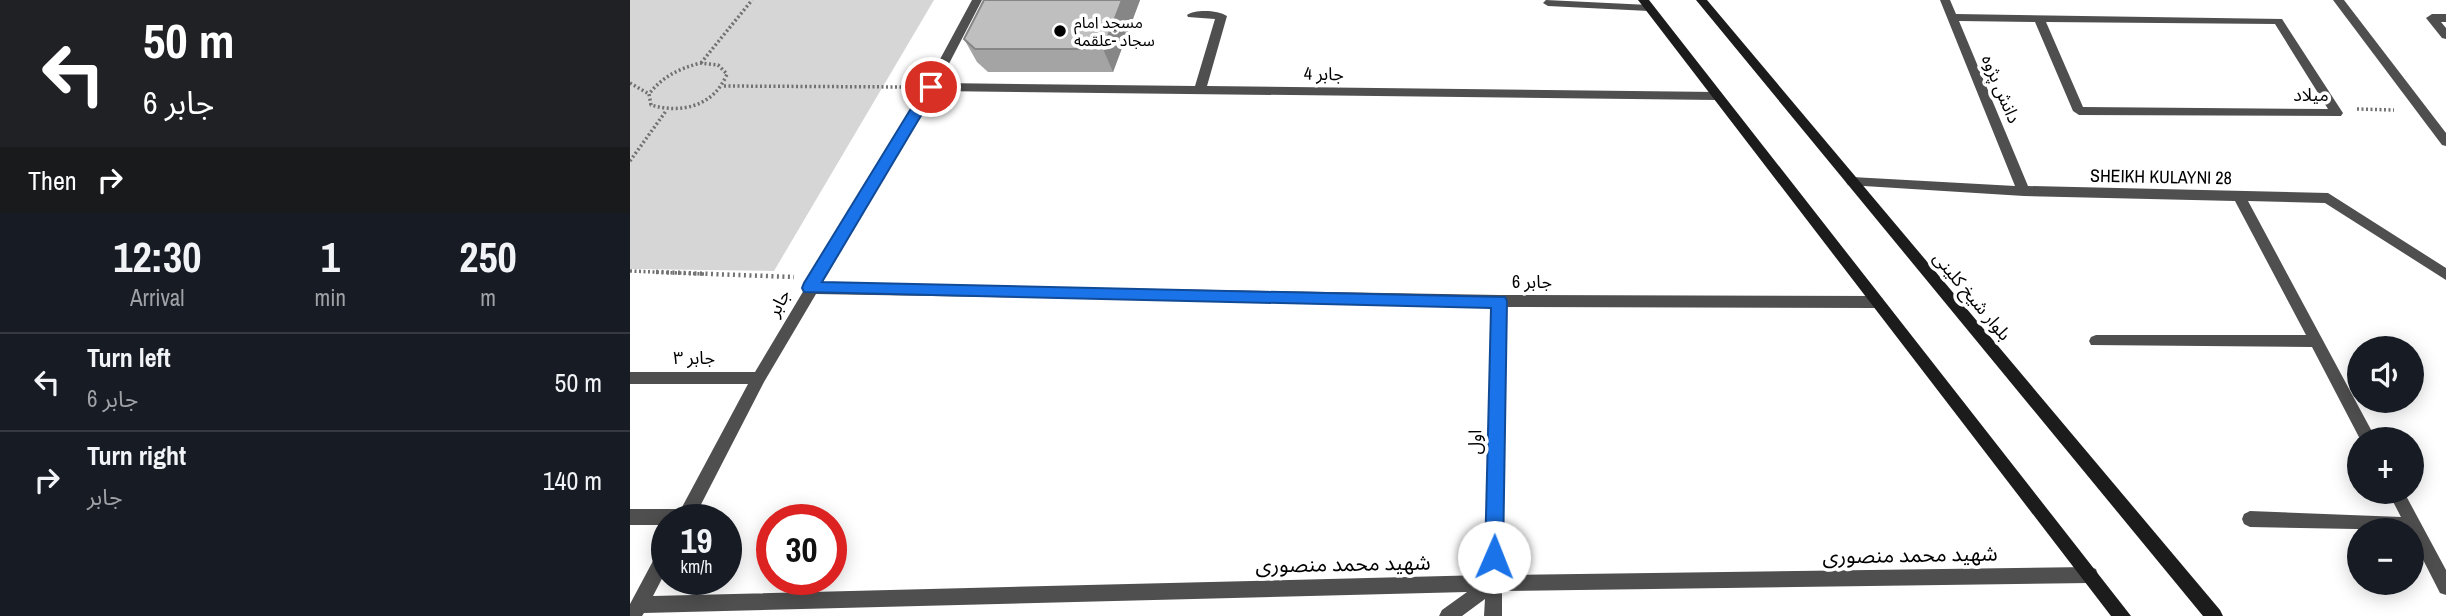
<!DOCTYPE html>
<html lang="en">
<head>
<meta charset="utf-8">
<style>
  body { margin:0; font-family:"Archivo Narrow","Noto Sans Arabic",sans-serif; background:#20242c; color:#f1f3f6; height:100vh; display:flex; flex-direction:column; font-size:26px; white-space:nowrap }
  * { box-sizing:border-box; margin:0 }
  p { font-size:23px; color:#9ea1a6 }
  .icon { flex:none; width:38px; height:38px; fill:none; stroke:currentColor; stroke-width:2; stroke-linecap:round; stroke-linejoin:round }
  .map { position:relative; flex:1; overflow:hidden }
  .side { display:flex; flex-direction:column; background:#171b24; width:630px }
  .side>* { flex:none }
  .hud { background:#202124; color:#fff; overflow:hidden }
  .buttons { position:absolute; left:1717px; top:336px; display:grid; gap:14px }
  .buttons a { display:grid; place-items:center; width:77px; height:77px; border-radius:50%; background:#171b24; box-shadow:0 4px 18px #0003; font-size:35px }
  .speed { position:absolute; left:21px; top:504px; display:flex; gap:14px; font-size:35px; font-weight:700; text-align:center }
  .speed>* { display:grid; place-content:center; width:91px; height:91px; border-radius:50%; background:#171b24; box-shadow:0 4px 18px #0003; line-height:1 }
  .speed small { font-size:18px; font-weight:400 }
  .speed .limit { border:10px solid #d22; background:#fff; color:#111 }
  .pin { position:absolute; display:grid; place-items:center; width:60px; height:60px; color:#fff; margin:-30px; border:4px solid #fff; border-radius:50%; box-shadow:0 2px 7px #0007 }
  .me { position:absolute; width:77px; margin:-38px; rotate:1deg; stroke-linejoin:round; filter:drop-shadow(0 0 5px #0008) }
  .turn { display:flex; align-items:center; gap:24px; height:147px; padding:0 28px; font-size:32px }
  .turn .icon { width:91px; height:91px; stroke-width:2.5 }
  .turn b { display:block; font-size:49px; line-height:60px }
  .then { display:flex; align-items:center; height:66px; padding:0 28px; background:#0003; gap:14px; font-size:26px }
  .eta { display:flex; justify-content:space-evenly; align-items:center; height:119px; text-align:center }
  .eta b { font-size:42px; font-weight:800; line-height:49px }
  ul { padding:0; list-style:none }
  li { display:flex; align-items:center; gap:21px; height:98px; padding:0 28px; border-top:2px solid #363941 }
  li div { flex:1 }
  li b { display:block; font-size:26px }
  li em { font-style:normal }
  main { display:flex; flex:1; min-height:0 }
  .map>svg:first-child { display:block }
</style>
</head>
<body>
<main>
<section class="side">
<div class="hud">
<div class="turn"><svg class="icon" aria-label="left" viewBox="0 0 24 24"><path d="M17 20v-9H6M10 6l-5 5 5 5"/></svg><div><b>50 m</b>جابر 6</div></div>
<div class="then">Then<svg class="icon" aria-label="right" viewBox="0 0 24 24"><path d="M7 20v-9h11M14 6l5 5-5 5"/></svg></div>
</div>
<div class="eta">
<div><b>12:30</b><p>Arrival</p></div>
<div><b>1</b><p>min</p></div>
<div><b>250</b><p>m</p></div>
</div>
<ul>
<li><svg class="icon" aria-label="left" viewBox="0 0 24 24"><path d="M17 20v-9H6M10 6l-5 5 5 5"/></svg><div><b>Turn left</b><p>جابر 6</p></div><em>50 m</em></li>
<li><svg class="icon" aria-label="right" viewBox="0 0 24 24"><path d="M7 20v-9h11M14 6l5 5-5 5"/></svg><div><b>Turn right</b><p>جابر</p></div><em>140 m</em></li>
</ul>
</section>
<div class="map">
<svg width="1816" height="616" viewBox="0 0 1816 616">
  <rect width="100%" height="100%" fill="#fff"/>
  <polygon fill="#d6d6d6" points="0,0 304,0 144,271 0,269"/>
  <g fill="none" stroke-linecap="round" stroke-linejoin="round">
    <g stroke="#717171" stroke-width="3.5" stroke-dasharray="2 2.5" stroke-linecap="butt">
      <path d="M 70,63 L 88,65 L 97,74 C 84,106 52,114 21,105 L 19,94 C 33,76 49,69 70,63 Z"/>
      <polyline points="71,63 122,0"/>
      <polyline points="0,83 19,94"/>
      <polyline points="94,86 275,87"/>
      <polyline points="1727,109 1764,110"/>
      <polyline points="0,161 36,111"/>
      <polyline points="0,271 74,274"/>
    </g>
    <polyline stroke="#717171" stroke-width="4.5" stroke-dasharray="2 3.5" stroke-linecap="butt" points="26,272 164,277"/>
    <g fill="#4f4f4f" fill-rule="evenodd">
      <path d="M 342,0 L 352,0 L 309,83 L 565,86 L 585,19 L 558,17 L 557,15 C 565,9 588,10 597,16 L 577,86 L 1087,92 L 1093,96 L 1087,100 L 305,91 L 192,283 L 869,295 L 1247,296 L 1252,298 L 1254,302 L 1252,306 L 1247,308 L 876,307 L 872,575 L 1460,567 L 1466,569 L 1468,575 L 1466,581 L 1460,583 L 872,591 L 872,616 L 854,616 L 855,599 L 832,616 L 809,616 L 812,610 L 837,592 L 14,613 L 12,616 L 0,616 L 0,604 L 31,546 L 37,544 L 37,569 L 23,596 L 855,575 L 862,306 L 186,294 L 134,382 L 63,520 L 37,520 L 37,525 L 0,525 L 0,509 L 51,509 L 118,384 L 0,384 L 0,372 L 125,372 L 174,290 L 175,284 L 178,283 L 295,87 Z"/>
      <polygon points="916,0 1019,5 1024,8 1019,11 918,6 913,3"/>
      <path d="M 1310,0 L 1320,0 L 1326,14 L 1652,19 L 1711,110 L 1713,113 L 1711,116 L 1449,115 L 1443,111 L 1405,22 L 1329,21 L 1398,186 L 1698,193 L 1816,268 L 1816,280 L 1695,203 L 1618,201 L 1746,439 L 1730,439 L 1682,347 L 1461,345 L 1459,341 L 1461,337 L 1466,335 L 1676,335 L 1605,201 L 1394,196 L 1218,185 L 1216,182 L 1218,179 L 1222,177 L 1385,186 ZM 1416,22 L 1645,24 L 1698,109 L 1453,107 Z"/>
      <polygon points="1703,0 1714,0 1816,133 1816,146 1812,145"/>
      <polygon points="1802,14 1816,14 1816,22 1811,22 1816,28 1816,39 1812,38 1796,18"/>
      <polygon points="1758,492 1774,492 1816,570 1816,595 1810,593 1782,538 1782,530 1620,527 1614,524 1612,519 1614,514 1620,511 1771,517"/>
    </g>
    <g fill="#1c1c1c" fill-rule="evenodd">
      <polygon points="1008,0 1019,0 1501,616 1481,616"/>
      <polygon points="1066,0 1077,0 1590,610 1593,616 1573,616"/>
    </g>
  </g>
  <polygon fill="#a4a4a4" points="510,0 483,72 358,72 347,62 334,39"/>
  <polygon fill="#868686" points="492,0 510,0 483,72 473,49"/>
  <polygon fill="#bfbfbf" stroke="#868686" stroke-width="2" points="354,0 492,0 473,49 345,49 334,39"/>
  <polygon fill="#1a73e8" stroke="#114b97" stroke-width="2" points="301,82 308,87 192,282 875,297 877,301 873,557 871,564 864,566 857,564 855,557 861,308 174,292 172,288 174,283 296,84"/>
  <circle fill="#000" stroke="#fff" stroke-width="2.5" cx="430" cy="31" r="7"/>
  <g text-anchor="middle" stroke-width="7" stroke-linejoin="round" paint-order="stroke">
    <g font-size="16" fill="#000" stroke="#fff" text-anchor="start">
      <text x="444" y="28">مسجد امام<tspan x="444" dy="18">سجاد -علقمه</tspan></text>
    </g>
    <g font-size="18" fill="#000" stroke="#fff">
      <text transform="translate(694 74) rotate(1)" y="6">جابر 4</text>
      <text transform="translate(1371 89) rotate(67)" y="6">دانش پژوه</text>
      <text x="1681" y="101">میلاد</text>
      <text transform="translate(1531 177) rotate(1)" y="6">SHEIKH KULAYNI 28</text>
      <text x="902" y="288">جابر 6</text>
      <text transform="translate(1342 296) rotate(50)" y="6">بلوار شیخ کلینی</text>
      <text transform="translate(149 303) rotate(-61)" y="6">جابر</text>
      <text x="64" y="364">جابر ۳</text>
      <text transform="translate(845 442) rotate(-89)" y="6">اول</text>
    </g>
    <g font-size="21" fill="#000" stroke="#fff">
      <text transform="translate(1280 555) rotate(-1)" y="7">شهید محمد منصوری</text>
      <text transform="translate(713 564) rotate(-1)" y="7">شهید محمد منصوری</text>
    </g>
  </g>
</svg>
<div class="buttons">
<a><svg class="icon" aria-label="sound" viewBox="0 0 24 24"><path d="M4 9h4l5-4v14l-5-4H4zM17 9q2 3 0 6"/></svg></a>
<a>+</a>
<a>−</a>
</div>
<div class="speed"><div>19<small>km/h</small></div><div class="limit">30</div></div>
<div class="pin" style="left:301px;top:87px;background:#d93025"><svg class="icon" aria-label="arrive" viewBox="0 0 24 24"><path d="M6 21V4h12l-3 4 3 4H6"/></svg></div>
<svg class="me" style="left:864px;top:557px" viewBox="-20 -20 40 40"><circle r="19" fill="#fff"/><path d="M0-13L10 11 0 6-10 11z" fill="#1a73e8"/></svg>
</div>
</main>
</body>
</html>
